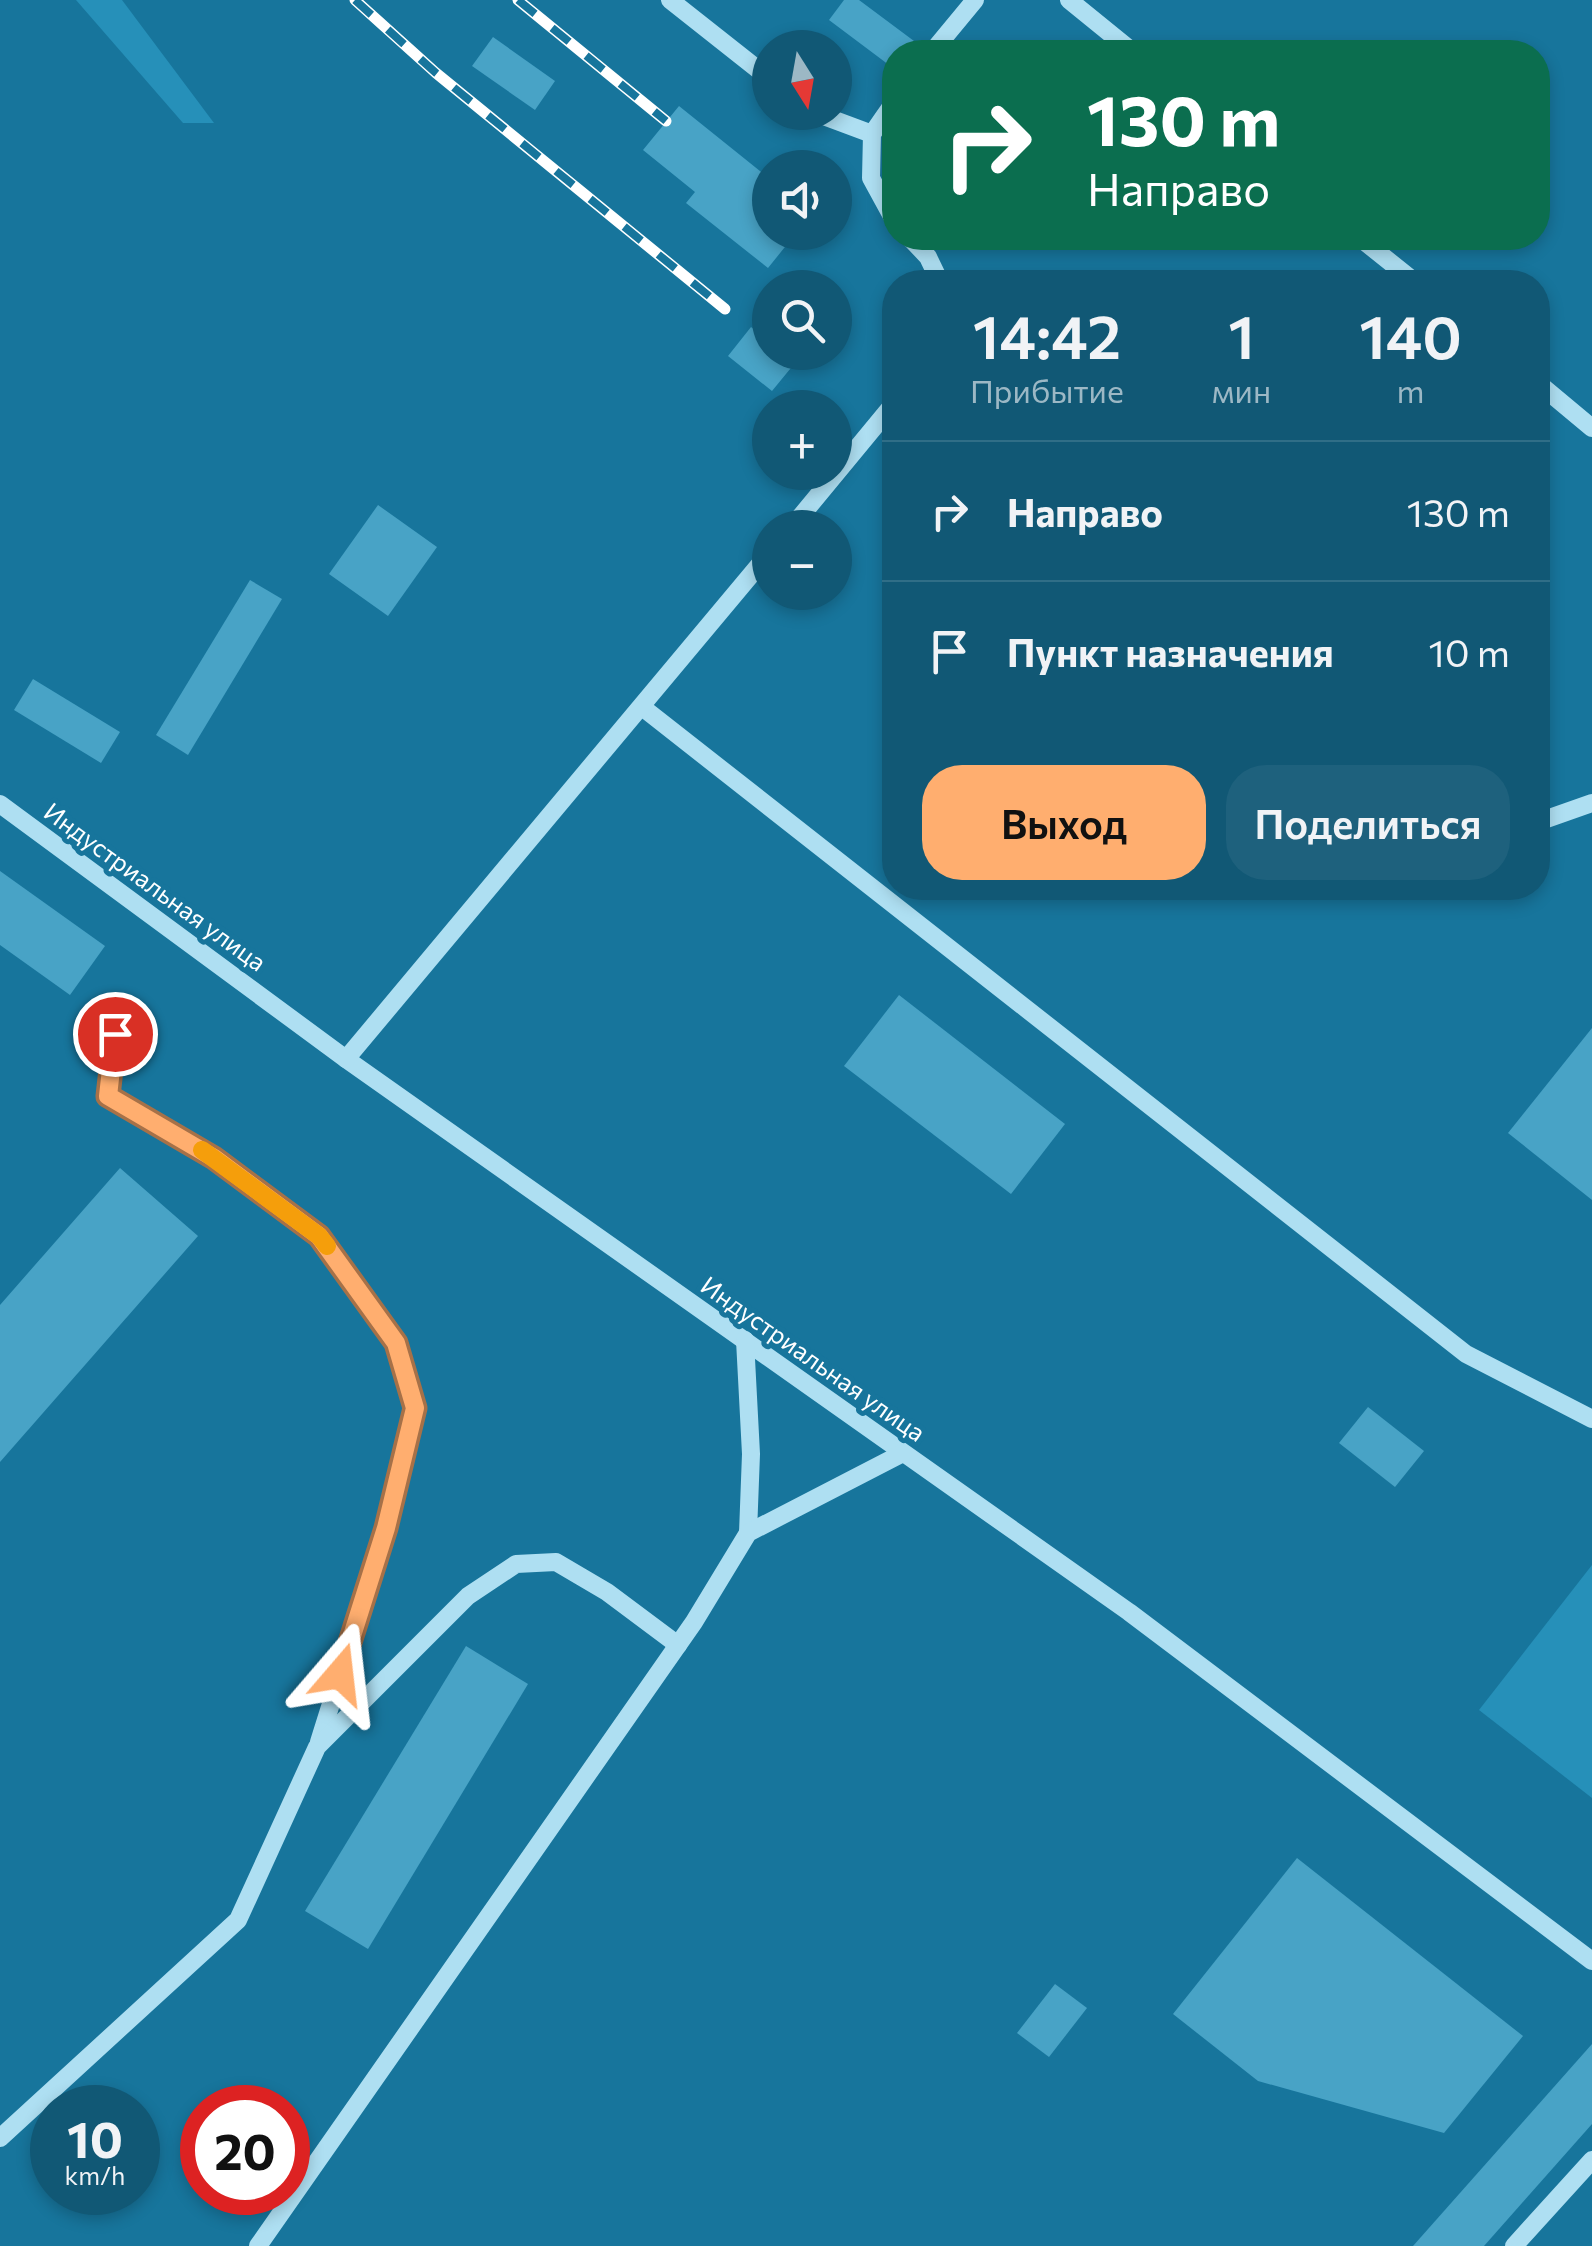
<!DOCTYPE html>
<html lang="ru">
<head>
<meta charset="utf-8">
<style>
  body { margin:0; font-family:Commissioner,sans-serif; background:#1e617d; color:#f1f3f6; height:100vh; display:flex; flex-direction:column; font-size:38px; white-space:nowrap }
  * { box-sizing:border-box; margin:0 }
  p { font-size:32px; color:#9cb8c5 }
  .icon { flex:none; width:55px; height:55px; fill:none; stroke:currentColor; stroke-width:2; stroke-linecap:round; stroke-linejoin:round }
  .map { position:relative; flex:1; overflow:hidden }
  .details { position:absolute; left:882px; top:270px; width:668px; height:630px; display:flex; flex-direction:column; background:#115875; border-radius:40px; box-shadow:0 5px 15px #0003 }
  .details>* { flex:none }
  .guide { position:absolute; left:882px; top:40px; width:668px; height:210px; border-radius:40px; box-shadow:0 5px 15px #0003; background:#0b6e4f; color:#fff; overflow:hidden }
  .needle { width:65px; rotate:169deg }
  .fabs { position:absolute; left:752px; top:30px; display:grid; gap:20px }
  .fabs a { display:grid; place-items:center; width:100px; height:100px; border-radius:50%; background:#115875; box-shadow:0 5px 15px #0003; font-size:50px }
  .speed { position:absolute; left:30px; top:2085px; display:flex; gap:20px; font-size:50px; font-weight:700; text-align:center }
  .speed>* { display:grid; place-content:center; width:130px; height:130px; border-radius:50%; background:#115875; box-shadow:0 5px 15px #0003; line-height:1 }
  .speed small { font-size:25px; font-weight:400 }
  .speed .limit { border:15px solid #d22; background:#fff; color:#111 }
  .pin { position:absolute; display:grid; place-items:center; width:85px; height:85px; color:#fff; margin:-42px; border:5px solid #fff; border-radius:50%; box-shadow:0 2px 10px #0007 }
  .me { position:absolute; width:110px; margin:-55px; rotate:17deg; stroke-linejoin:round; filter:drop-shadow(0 0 8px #0008) }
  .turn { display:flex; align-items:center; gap:35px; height:210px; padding:0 40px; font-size:45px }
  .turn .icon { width:130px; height:130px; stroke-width:2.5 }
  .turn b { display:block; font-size:70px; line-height:85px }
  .eta { display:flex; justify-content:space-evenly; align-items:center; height:170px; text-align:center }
  .eta b { font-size:60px; font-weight:600; line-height:70px }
  .cta { display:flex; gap:20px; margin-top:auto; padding:20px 40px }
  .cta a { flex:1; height:115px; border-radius:40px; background:#ffae6f; color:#111; font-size:40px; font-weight:600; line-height:115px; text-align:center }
  .cta a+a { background:#1e617d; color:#f1f3f6 }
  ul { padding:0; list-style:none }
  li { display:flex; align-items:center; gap:30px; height:140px; padding:0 40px; border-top:2px solid #306e87 }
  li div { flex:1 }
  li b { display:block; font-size:38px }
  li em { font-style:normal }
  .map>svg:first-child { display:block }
</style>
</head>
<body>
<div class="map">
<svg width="1592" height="2246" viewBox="0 0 1592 2246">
  <rect width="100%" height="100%" fill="#17759c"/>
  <g fill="#2690b9">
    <polygon points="76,0 122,0 214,123 183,123"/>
    <polygon points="1592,1565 1592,1798 1479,1710"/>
  </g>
  <g fill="#48a3c6">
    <polygon points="844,0 859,0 914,41 905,52 895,52 893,68 829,20"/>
    <polygon points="493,37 555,81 535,110 472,66"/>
    <polygon points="679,106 770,179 770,232 797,232 768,268 686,203 695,192 643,150"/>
    <polygon points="751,327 770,342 770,352 783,352 795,363 772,391 728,356"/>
    <polygon points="378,505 437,547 388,616 329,574"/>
    <polygon points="250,580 282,599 188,755 156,735"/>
    <polygon points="33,679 120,732 101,763 14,710"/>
    <polygon points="0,871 105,946 70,995 0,945"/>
    <polygon points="899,995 1065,1124 1011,1194 844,1066"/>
    <polygon points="1592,1028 1592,1200 1508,1133"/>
    <polygon points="120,1168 198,1236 0,1462 0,1305"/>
    <polygon points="1368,1407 1424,1451 1395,1487 1339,1443"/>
    <polygon points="466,1646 528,1684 368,1949 305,1911"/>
    <polygon points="1297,1858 1523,2036 1444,2133 1258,2081 1173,2014"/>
    <polygon points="1055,1984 1087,2008 1049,2057 1017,2033"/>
    <polygon points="1592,2044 1592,2124 1484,2246 1413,2246"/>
  </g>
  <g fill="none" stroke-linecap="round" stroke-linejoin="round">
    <g stroke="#aedff2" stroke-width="18">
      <polyline points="670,0 770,79"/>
      <polyline points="1069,0 1133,52"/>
      <polyline points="932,52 975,0"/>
      <polyline points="895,101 872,134 871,178 895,222"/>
      <polyline points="813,112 872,134"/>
      <polyline points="910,238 928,257 940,282"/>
      <polyline points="1360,238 1415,282"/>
      <polyline points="1538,383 1592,428"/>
      <polyline points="791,528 895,402"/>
      <polyline points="642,707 1466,1354 1592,1419"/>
      <polyline points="0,804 346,1059 1129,1612 1592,1961"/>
      <polyline points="1538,822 1592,803"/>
      <polyline points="118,1004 108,1096 215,1158 319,1236 396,1343 415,1408 386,1528 319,1742"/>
      <polyline points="346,1059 770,552"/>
      <polyline points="745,1340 751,1454 748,1533"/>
      <polyline points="0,2138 238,1920 317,1747 468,1596 516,1564 556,1562 607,1592 678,1645"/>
      <polyline points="258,2246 694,1622 748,1533 903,1453"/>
      <polyline points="1514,2246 1592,2160"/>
    </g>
    <defs>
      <g id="rail">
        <polyline points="355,0 436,73 725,309"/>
        <polyline points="518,0 666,121"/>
      </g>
    </defs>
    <use href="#rail" stroke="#fff" stroke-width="11"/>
    <use href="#rail" stroke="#17759c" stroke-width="8" stroke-dasharray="22" stroke-linecap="butt"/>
  </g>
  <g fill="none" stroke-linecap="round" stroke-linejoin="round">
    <defs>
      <polyline id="route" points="115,1034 108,1096 214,1158 319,1236 396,1343 415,1408 386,1528 340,1674"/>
    </defs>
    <use href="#route" stroke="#a67148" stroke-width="25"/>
    <use href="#route" stroke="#ffae6f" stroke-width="18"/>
    <polyline stroke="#f59e0b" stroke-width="18" points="202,1150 319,1236 327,1246"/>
  </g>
  <g text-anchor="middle" stroke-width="10" stroke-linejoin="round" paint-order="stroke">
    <g font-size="25" fill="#fff" stroke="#17759c">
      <text transform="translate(155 887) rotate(36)" y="9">Индустриальная улица</text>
      <text transform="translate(813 1359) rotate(35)" y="9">Индустриальная улица</text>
    </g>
  </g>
</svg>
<div class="fabs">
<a><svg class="needle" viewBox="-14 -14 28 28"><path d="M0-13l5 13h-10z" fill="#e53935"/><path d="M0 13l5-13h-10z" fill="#9cb8c5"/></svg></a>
<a><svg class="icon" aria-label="sound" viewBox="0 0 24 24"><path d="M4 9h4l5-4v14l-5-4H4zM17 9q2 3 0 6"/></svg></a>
<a><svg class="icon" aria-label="search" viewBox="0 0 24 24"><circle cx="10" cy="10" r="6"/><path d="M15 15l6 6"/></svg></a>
<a>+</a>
<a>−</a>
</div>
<div class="speed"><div>10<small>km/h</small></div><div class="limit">20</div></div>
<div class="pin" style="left:115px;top:1034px;background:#d93025"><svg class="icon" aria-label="arrive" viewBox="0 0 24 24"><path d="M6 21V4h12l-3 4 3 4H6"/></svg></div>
<svg class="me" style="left:340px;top:1674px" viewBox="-20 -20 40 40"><path d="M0-17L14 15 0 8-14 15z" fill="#ffae6f" stroke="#fff" stroke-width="4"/></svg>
<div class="guide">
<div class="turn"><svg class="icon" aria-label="right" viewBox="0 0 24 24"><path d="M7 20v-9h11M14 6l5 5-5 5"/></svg><div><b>130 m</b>Направо</div></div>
</div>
<section class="details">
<div class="eta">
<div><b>14:42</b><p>Прибытие</p></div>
<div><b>1</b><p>мин</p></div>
<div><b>140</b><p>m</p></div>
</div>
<ul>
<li><svg class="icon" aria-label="right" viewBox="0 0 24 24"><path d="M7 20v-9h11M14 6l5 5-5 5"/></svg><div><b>Направо</b></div><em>130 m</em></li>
<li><svg class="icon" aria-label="arrive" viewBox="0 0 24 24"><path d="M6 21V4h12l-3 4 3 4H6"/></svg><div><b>Пункт назначения</b></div><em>10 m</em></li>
</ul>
<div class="cta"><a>Выход</a><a>Поделиться</a></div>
</section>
</div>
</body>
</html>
